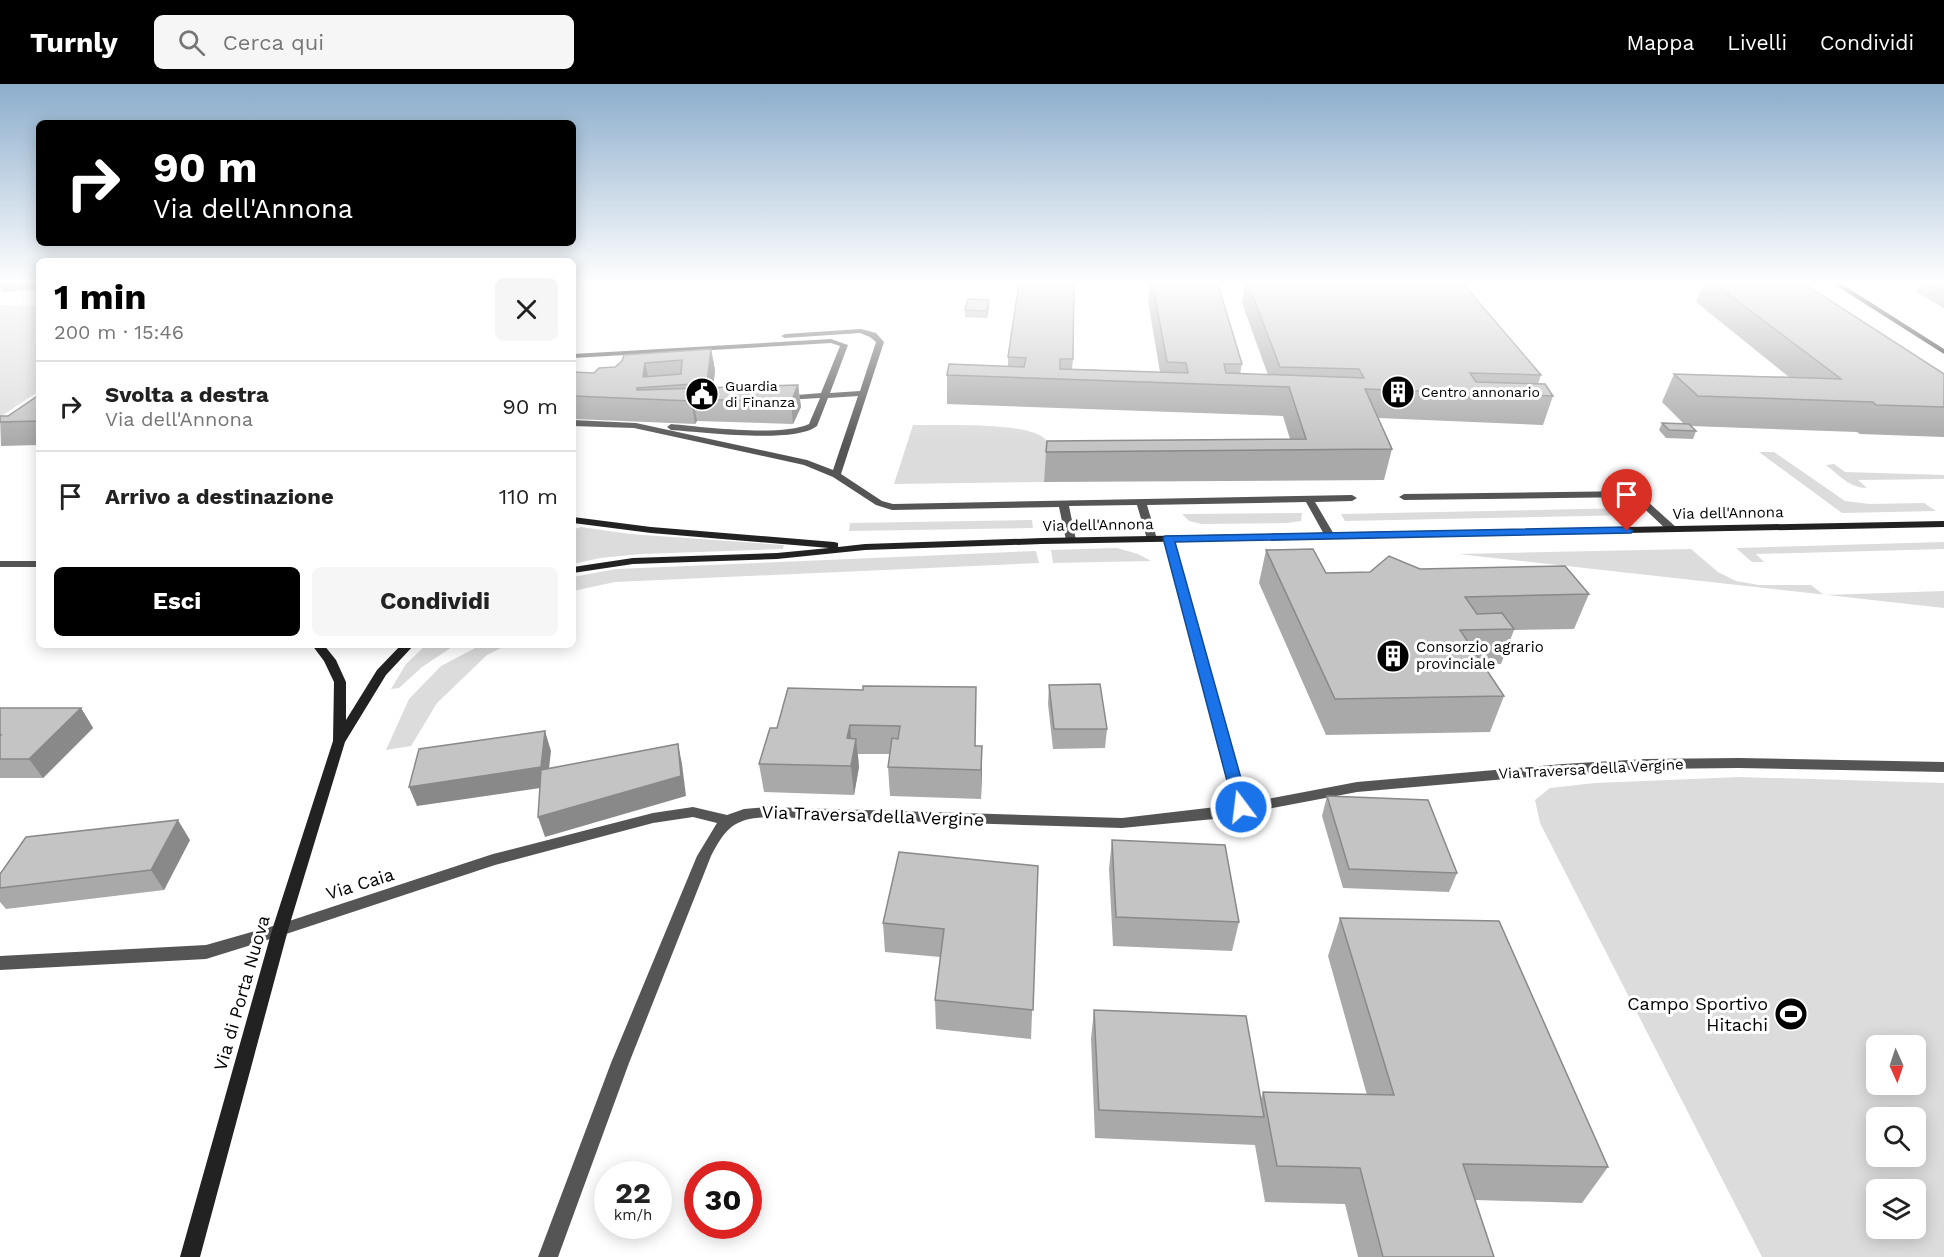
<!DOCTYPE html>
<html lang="it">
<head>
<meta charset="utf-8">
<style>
  body { margin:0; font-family:"Work Sans",sans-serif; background:#f6f6f6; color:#222; height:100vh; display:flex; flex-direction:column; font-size:22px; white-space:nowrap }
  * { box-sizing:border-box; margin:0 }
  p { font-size:20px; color:#767676 }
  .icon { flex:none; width:33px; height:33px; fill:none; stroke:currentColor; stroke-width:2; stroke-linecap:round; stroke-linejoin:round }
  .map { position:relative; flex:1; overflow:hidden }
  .panel { position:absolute; left:36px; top:174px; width:540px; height:390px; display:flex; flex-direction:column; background:#fff; border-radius:9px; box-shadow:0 3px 15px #0003 }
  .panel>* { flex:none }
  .guide { position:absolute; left:36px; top:36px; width:540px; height:126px; border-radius:9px; box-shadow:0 3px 15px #0003; background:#000; color:#fff; overflow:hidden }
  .needle { width:39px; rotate:177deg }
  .controls { position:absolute; left:1866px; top:951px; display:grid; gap:12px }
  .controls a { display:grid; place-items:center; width:60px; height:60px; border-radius:9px; background:#fff; box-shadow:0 3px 15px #0003; font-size:30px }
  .speed { position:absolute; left:594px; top:1077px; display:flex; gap:12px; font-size:30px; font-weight:700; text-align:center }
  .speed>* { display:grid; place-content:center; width:78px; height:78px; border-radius:50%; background:#fff; box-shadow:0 3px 15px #0003; line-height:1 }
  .speed small { font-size:15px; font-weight:400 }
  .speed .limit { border:9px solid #d22; background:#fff; color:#111 }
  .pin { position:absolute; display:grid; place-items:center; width:51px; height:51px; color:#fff; margin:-62px -26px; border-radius:50% 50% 50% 0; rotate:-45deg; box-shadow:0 0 6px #0007 }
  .pin .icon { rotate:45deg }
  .me { position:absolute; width:66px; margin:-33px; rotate:345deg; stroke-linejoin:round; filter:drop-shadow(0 0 4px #0008) }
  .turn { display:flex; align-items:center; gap:21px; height:126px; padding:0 18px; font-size:27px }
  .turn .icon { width:78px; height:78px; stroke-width:2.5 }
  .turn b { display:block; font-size:42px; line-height:51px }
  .round { display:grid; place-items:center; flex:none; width:63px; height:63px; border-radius:9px; background:#f6f6f6 }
  .overview { display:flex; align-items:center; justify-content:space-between; height:102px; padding:0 18px }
  h1 { font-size:36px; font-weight:700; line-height:45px; color:#000 }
  .action { display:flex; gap:12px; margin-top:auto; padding:12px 18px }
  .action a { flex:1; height:69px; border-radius:9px; background:#000; color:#fff; font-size:24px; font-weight:700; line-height:69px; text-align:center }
  .action a+a { background:#f6f6f6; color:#222 }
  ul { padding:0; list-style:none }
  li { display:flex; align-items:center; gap:18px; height:90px; padding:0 18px; border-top:2px solid #e0e0e0 }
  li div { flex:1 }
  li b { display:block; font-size:22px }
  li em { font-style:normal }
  header { display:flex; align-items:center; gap:36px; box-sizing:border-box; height:84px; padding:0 30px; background:#000; color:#fff }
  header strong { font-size:28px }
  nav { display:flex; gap:33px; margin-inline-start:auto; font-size:21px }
  .search { width:420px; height:54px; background:#f6f6f6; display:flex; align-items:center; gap:15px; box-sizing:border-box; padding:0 21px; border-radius:9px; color:#767676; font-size:22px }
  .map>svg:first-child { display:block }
</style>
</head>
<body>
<header>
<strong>Turnly</strong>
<div class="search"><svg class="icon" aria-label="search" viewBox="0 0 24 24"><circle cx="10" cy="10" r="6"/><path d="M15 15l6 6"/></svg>Cerca qui</div>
<nav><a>Mappa</a><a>Livelli</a><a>Condividi</a></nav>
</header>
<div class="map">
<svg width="1944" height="1173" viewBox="0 0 1944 1173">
  <rect width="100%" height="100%" fill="#fff"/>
  <g fill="#dcdcdc" fill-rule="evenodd">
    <polygon points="0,221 39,222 39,307 0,333"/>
    <path d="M 913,341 C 937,342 1039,336 1048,359 L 1044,398 L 894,400 Z"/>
    <polygon points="1759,368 1774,368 1845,417 1870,420 1924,419 1936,427 1842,429"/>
    <path d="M 1834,380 L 1845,388 L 1944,391 L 1944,395 L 1858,396 L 1867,404 C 1850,404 1839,391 1826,381 Z"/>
    <polygon points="1630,424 1637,431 1345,437 1341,430"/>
    <polygon points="1302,429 1301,437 1287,439 1202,440 1189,437 1182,430"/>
    <polygon points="1032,436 1033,444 849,447 850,439"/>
    <polygon points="581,443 630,450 784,461 783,465 641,470 600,474 573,480 575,445"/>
    <polygon points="1944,458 1944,465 1756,470 1764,478 1752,478 1736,464"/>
    <polygon points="1117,464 1138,470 1151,477 1053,479 1051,466"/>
    <polygon points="1691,465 1718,488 1736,497 1759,501 1811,501 1824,511 1944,507 1944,524 1458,470"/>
    <polygon points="1036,467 1039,479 615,498 573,507 573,493 616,485"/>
    <polygon points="426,561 455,561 422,583 399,604 391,605 406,580"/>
    <polygon points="481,561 507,561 487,571 437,619 411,662 386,666 409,615 441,582"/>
    <path d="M 1740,693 L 1944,699 L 1944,1173 L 1762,1173 L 1540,739 L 1535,716 L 1550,704 L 1595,699 ZM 1876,962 L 1916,962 L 1916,1000 L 1876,1000 ZM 1876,1034 L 1916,1034 L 1916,1072 L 1876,1072 ZM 1876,1106 L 1916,1106 L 1916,1144 L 1876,1144 Z"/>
  </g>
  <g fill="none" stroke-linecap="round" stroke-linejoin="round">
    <g fill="#555" fill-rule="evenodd">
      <path d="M 861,245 L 876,249 L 884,258 L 841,390 L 882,417 L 893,420 L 1352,411 L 1357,414 L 1352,417 L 1315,418 L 1335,452 L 1330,455 L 1325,452 L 1306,418 L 1147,421 L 1157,455 L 1152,458 L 1147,455 L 1137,421 L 1069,422 L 1076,456 L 1071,459 L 1066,456 L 1059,423 L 892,426 L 876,421 L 833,393 L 804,381 L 634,344 L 573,342 L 573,336 L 636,339 L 807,376 L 833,386 L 858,312 L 828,314 L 817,342 C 795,360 702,348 671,346 L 667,343 L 671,340 C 704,343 781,353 809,340 L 820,314 L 785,316 L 781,314 L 785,312 L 821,309 L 840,262 L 831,259 L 573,274 L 573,270 L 831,255 L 848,261 L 830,309 L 860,307 L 876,258 L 870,253 L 860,249 L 785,254 L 781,252 L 785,250 Z"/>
      <polygon points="1634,407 1637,408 1677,444 1677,448 1669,448 1632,413 1404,416 1399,413 1404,410"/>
    </g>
    <g fill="#555" fill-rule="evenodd">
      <path d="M 1169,452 L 1174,455 L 1247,719 L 1357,698 L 1563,680 L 1645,675 L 1739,674 L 1944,678 L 1944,688 L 1739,684 L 1645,685 L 1563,690 L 1357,708 L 1214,735 L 1122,744 L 768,733 C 735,734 726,743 711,772 L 629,979 L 558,1173 L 538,1173 L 611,979 L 697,772 L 717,739 L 693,733 L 653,739 L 495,781 L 280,852 L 206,875 L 0,886 L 0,872 L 206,861 L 280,840 L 493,770 L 653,729 L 693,723 L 727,731 L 744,725 L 768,723 L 1122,734 L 1233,721 L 1164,455 Z"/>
      <rect x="0" y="477" width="39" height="6"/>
    </g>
    <g fill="#222" fill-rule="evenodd">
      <polygon points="1829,197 1837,197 1944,265 1944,270"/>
      <polygon points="573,433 651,443 834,458 838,459 838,463 865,460 1042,454 1944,437 1944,443 1042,460 865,466 777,475 633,480 573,489 573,483 633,474 777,469 829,464 651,449 573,439"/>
      <polygon points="312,561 324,561 336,576 346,598 346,636 377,586 401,561 414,561 386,591 345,658 288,846 200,1173 180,1173 272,846 333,657 334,598 324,577"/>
    </g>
  </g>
  <g fill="#a9a9a9">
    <polygon points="1150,197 1217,197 1242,280 1240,290 1268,291 1242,219 1245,197 1343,197 1541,291 1538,300 1553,312 1543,341 1378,334 1392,365 1384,396 1044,398 1046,368 1290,355 1283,332 947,320 947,291 1008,282 1008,273 1073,275 1072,285 1160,288 1148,217"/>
    <polygon points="1704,197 1800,197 1944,323 1944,353 1860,350 1857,348 1691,342 1696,347 1693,355 1666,354 1659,346 1662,339 1683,339 1662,318 1674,290 1789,293 1696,218"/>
    <polygon points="1914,197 1944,197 1944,224 1916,208 1921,200"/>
    <polygon points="989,223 987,234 965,233 965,226"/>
    <polygon points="711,265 715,286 713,304 798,301 801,323 793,340 697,337 695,340 573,335 573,288 594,289 615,283"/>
    <polygon points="39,311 39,361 1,362 0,332 8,332"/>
    <polygon points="1266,466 1326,489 1370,488 1420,485 1589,510 1574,545 1514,546 1501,580 1483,581 1504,612 1490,648 1326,651 1259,499"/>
    <polygon points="1049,601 1107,645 1105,664 1053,665 1048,620"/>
    <polygon points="863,606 976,662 982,662 981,715 890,712 888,683 890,670 858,670 859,683 854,711 764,708 759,680 777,644"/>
    <polygon points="0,624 81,624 93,644 43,694 0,694"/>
    <polygon points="1327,712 1457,789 1449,808 1343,804 1322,732"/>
    <polygon points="190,756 164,806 6,825 0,818 0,790"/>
    <polygon points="1112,756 1239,838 1232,867 1113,862 1109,785"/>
    <polygon points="1038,782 1031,955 936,945 935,916 940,873 885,868 883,839"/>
    <polygon points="1340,834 1608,1083 1582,1119 1475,1116 1494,1173 1358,1173 1345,1120 1265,1118 1255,1061 1095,1054 1091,955 1094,926 1261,1015 1263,1008 1367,1011 1328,872"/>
  </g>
  <g fill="#898989">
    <polygon points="0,197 39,197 39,205 2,208 0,203"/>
    <polygon points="989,216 989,223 987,234 987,227"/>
    <polygon points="711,265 715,286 712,315 710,315 707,299"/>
    <polygon points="645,279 650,301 643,293"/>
    <polygon points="798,301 801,323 793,340 791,318"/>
    <polygon points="693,315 697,337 695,340 691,317"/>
    <polygon points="81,624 93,644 43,694 29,675"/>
    <polygon points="850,641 852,670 849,683 847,654"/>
    <polygon points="545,647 551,667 547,703 417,722 409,703"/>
    <polygon points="856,655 859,683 854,711 851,682"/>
    <polygon points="678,660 682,680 686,712 545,753 538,733"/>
    <polygon points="982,662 982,690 981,715 981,686"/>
    <polygon points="178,736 190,756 164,806 151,786"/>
  </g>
  <g fill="#c4c4c4" stroke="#898989" stroke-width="1.5" fill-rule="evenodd">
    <polygon points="1152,197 1217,197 1242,280 1224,280 1226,289 1364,294 1359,285 1280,283 1247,197 1343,197 1464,201 1541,291 1470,289 1476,298 1545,300 1553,312 1365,305 1392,365 1046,368 1047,357 1306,355 1289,303 947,291 949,280 1024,283 1026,274 1008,273 1019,199 1074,200 1073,275 1060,275 1060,285 1188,289 1186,279 1167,278"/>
    <polygon points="1711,197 1800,197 1944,290 1944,323 1876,321 1873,318 1698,312 1674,290 1841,295"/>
    <polygon points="1927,197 1944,197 1944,207"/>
    <polygon points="968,215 989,216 987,227 965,226"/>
    <path d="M 711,265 L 707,299 L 637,304 L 637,306 L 798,301 L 791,318 L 693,315 L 691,317 L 573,312 L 573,288 L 594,289 L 599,284 L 615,283 L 622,277 L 624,271 ZM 682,276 L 681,290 L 643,293 L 645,279 Z"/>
    <polygon points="39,311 39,337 0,338 0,332 8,332"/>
    <polygon points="1662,339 1689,340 1696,347 1669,346"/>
    <polygon points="1313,465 1326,489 1370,488 1389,472 1420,485 1565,482 1589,510 1465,513 1477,530 1502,529 1514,545 1460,546 1504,612 1335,615 1266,466"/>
    <polygon points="1100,600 1107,645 1054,645 1049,601"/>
    <polygon points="863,602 976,603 975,662 982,662 981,686 888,683 892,654 898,655 900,642 850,641 847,654 856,655 851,682 759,680 770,644 777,644 788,604 863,606"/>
    <polygon points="0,624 81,624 29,675 0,675 0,652 1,651 0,651"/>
    <polygon points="545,647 541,683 409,703 419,665"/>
    <polygon points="678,660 681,692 538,733 541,686"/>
    <polygon points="1327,712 1428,716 1457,789 1349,785"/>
    <polygon points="178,736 151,786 0,804 0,790 26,753"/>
    <polygon points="1112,756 1225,761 1239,838 1116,833"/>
    <polygon points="899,768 1038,782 1033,926 935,916 944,845 883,839"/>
    <polygon points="1340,834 1499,837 1608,1083 1463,1080 1494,1173 1383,1173 1360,1084 1277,1082 1263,1008 1394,1011"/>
    <polygon points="1094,926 1246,932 1264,1033 1099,1026"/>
  </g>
  <linearGradient id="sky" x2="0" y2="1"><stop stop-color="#8cadcc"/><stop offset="0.55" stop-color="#fff"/><stop offset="1" stop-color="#fff" stop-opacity="0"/></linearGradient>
  <rect width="1944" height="361" fill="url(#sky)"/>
  <polygon fill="#1a73e8" stroke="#114b97" stroke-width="1.5" points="1627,443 1633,447 1631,449 1175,458 1249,723 1246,727 1235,727 1163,454 1165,452"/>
  <defs>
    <symbol id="building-disc" viewBox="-11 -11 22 22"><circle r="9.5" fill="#000" stroke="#fff"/><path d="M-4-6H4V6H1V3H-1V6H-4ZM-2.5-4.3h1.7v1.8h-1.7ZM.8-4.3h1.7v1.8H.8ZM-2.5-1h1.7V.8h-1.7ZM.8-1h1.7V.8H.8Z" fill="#fff"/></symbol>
    <symbol id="civic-disc" viewBox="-11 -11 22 22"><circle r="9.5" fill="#000" stroke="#fff"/><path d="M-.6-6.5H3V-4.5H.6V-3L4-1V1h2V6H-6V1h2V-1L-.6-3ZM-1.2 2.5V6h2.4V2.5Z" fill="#fff"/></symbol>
    <symbol id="stadium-disc" viewBox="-11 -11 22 22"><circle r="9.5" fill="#000" stroke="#fff"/><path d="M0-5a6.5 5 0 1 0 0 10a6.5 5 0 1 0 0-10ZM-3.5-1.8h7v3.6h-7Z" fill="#fff"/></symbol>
  </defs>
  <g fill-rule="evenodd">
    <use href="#building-disc" x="1379" y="289" width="38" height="38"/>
    <use href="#civic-disc" x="683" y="291" width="38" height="38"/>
    <use href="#building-disc" x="1374" y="553" width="38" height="38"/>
    <use href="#stadium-disc" x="1772" y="911" width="38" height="38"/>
  </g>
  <g text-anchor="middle" stroke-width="6" stroke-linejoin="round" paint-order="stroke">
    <g font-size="14" fill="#000" stroke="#fff" text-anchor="start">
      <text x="725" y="307">Guardia<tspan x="725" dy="16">di Finanza</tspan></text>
      <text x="1421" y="313">Centro annonario</text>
    </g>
    <g font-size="15" fill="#000" stroke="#fff">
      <text transform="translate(1728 429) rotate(-1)" y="5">Via dell'Annona</text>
      <text transform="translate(1098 441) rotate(-1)" y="5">Via dell'Annona</text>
      <text transform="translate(1591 685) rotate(-3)" y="5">Via Traversa della Vergine</text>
    </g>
    <g font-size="15" fill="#000" stroke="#fff" text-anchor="start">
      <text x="1416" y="568">Consorzio agrario<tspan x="1416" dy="17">provinciale</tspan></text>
    </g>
    <g font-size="18" fill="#000" stroke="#fff">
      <text transform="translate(873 732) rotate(2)" y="6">Via Traversa della Vergine</text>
      <text transform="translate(360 800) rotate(-17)" y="6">Via Caia</text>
      <text transform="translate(242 909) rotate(-74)" y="6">Via di Porta Nuova</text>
    </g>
    <g font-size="18" fill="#000" stroke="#fff" text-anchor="end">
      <text x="1768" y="926">Campo Sportivo<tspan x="1768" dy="21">Hitachi</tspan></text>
    </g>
  </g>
</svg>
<div class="controls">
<a><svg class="needle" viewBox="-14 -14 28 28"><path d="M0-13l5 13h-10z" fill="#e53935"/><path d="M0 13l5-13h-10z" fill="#767676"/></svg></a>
<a><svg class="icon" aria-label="search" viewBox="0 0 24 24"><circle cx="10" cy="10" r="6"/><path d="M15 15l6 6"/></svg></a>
<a><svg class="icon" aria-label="layers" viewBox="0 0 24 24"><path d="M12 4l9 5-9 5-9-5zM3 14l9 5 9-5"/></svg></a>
</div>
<div class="speed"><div>22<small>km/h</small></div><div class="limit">30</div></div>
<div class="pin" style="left:1627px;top:447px;background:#d93025"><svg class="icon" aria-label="arrive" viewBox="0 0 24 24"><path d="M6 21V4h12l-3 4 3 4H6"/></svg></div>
<svg class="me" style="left:1241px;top:723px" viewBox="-20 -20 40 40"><circle r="17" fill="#1a73e8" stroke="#fff" stroke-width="3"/><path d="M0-11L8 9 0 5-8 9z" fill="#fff"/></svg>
<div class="guide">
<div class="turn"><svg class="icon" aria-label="right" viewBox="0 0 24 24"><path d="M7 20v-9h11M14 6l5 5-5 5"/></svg><div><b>90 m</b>Via dell'Annona</div></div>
</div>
<section class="panel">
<div class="overview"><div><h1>1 min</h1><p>200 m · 15:46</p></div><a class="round"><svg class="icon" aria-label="close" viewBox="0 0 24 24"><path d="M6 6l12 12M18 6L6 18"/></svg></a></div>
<ul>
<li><svg class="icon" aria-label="right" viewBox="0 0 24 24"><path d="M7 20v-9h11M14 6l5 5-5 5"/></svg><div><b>Svolta a destra</b><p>Via dell'Annona</p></div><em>90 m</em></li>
<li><svg class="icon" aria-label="arrive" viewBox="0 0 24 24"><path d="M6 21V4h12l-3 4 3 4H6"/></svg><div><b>Arrivo a destinazione</b></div><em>110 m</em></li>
</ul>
<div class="action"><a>Esci</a><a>Condividi</a></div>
</section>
</div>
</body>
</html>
